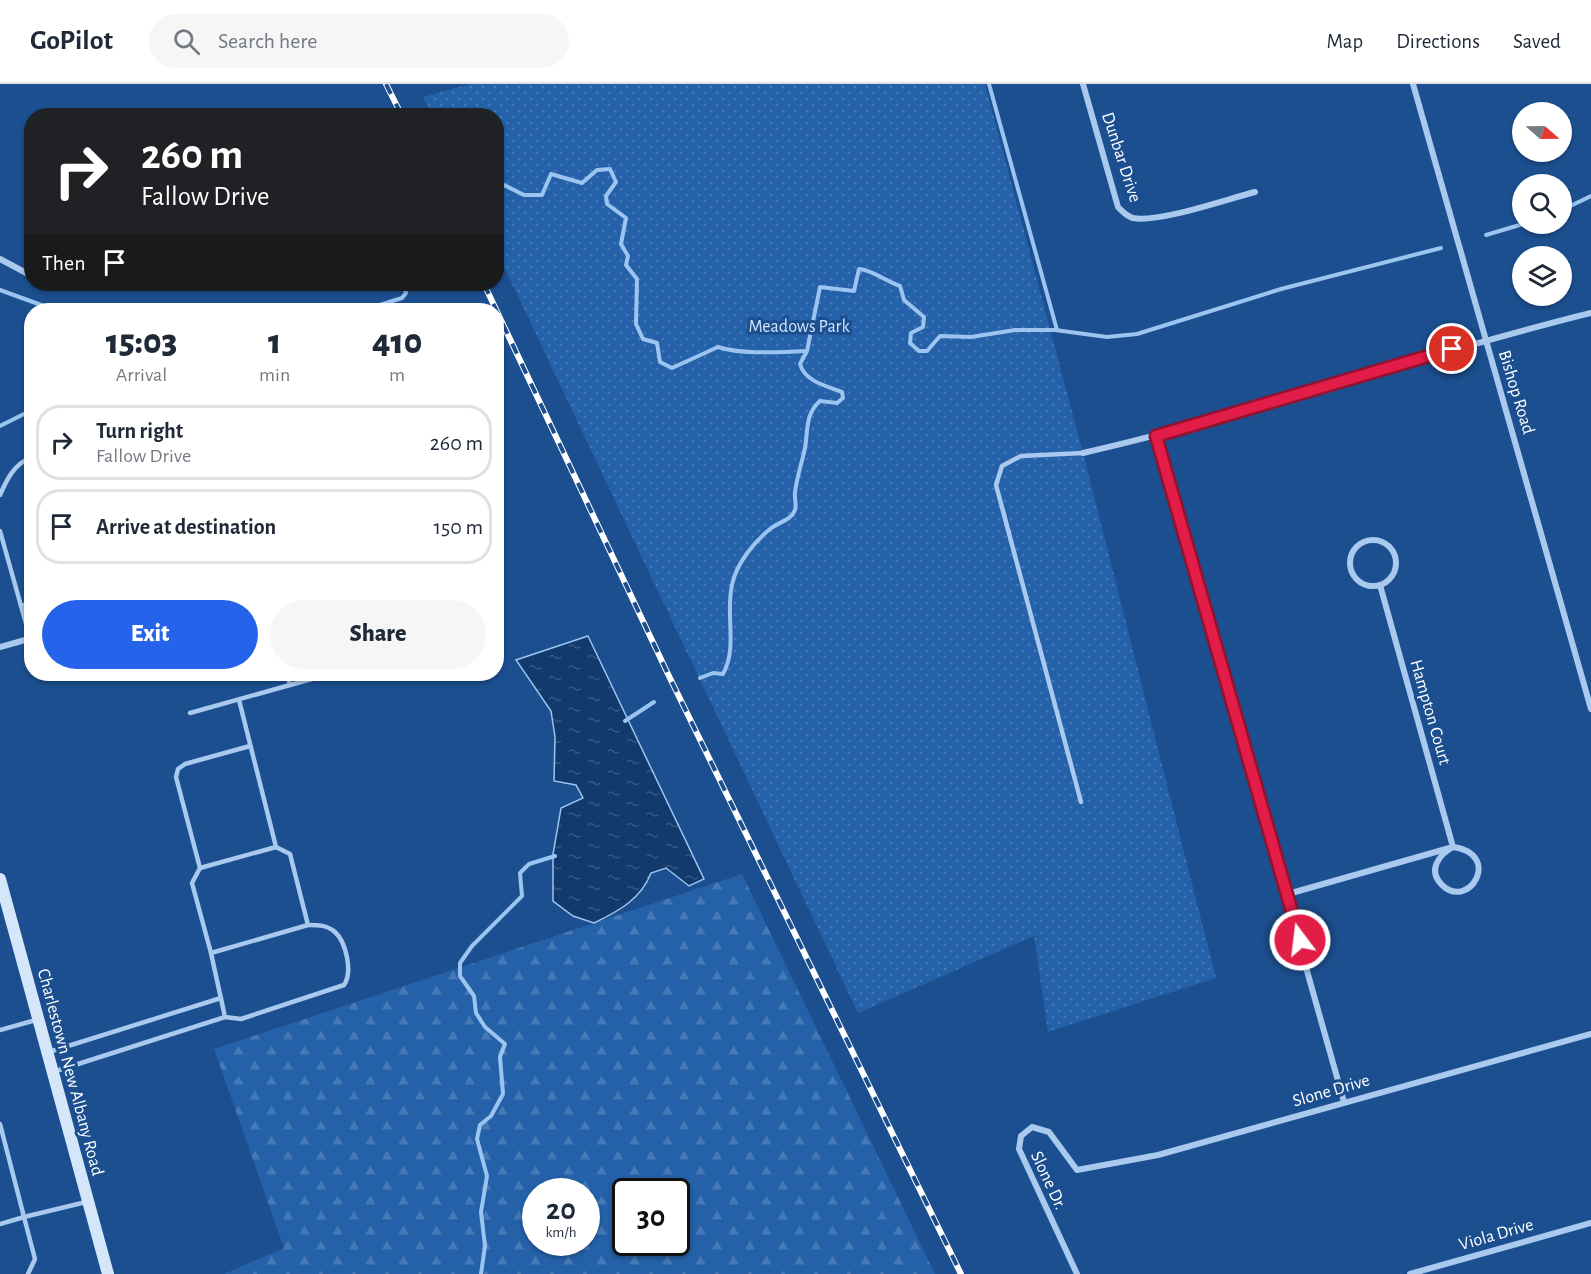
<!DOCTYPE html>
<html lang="en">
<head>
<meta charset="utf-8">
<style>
  body { margin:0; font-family:"Alegreya Sans",sans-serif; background:#f6f6f7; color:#1f2937; height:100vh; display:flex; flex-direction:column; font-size:22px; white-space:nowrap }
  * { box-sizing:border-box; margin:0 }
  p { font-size:20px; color:#747a83 }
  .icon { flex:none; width:33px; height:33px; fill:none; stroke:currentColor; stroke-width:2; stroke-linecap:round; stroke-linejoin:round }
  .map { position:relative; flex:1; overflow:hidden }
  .panel { position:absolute; left:24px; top:219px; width:480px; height:378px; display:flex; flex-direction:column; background:#fff; border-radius:24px; box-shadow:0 2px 4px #0004 }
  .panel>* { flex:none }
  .hud { position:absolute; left:24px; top:24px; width:480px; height:183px; border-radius:24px; box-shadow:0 2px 4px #0004; background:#202124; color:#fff; overflow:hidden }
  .needle { width:39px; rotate:110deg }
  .fabs { position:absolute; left:1512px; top:18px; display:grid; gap:12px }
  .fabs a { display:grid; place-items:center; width:60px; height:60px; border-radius:50%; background:#fff; box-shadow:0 2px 4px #0004; font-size:30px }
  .speed { position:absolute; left:522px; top:1094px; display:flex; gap:12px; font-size:30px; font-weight:700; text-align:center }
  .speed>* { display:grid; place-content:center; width:78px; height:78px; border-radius:50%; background:#fff; box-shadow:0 2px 4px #0004; line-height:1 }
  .speed small { font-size:15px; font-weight:400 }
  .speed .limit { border:3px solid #111; border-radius:9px; background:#fff; color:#111 }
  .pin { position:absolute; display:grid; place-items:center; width:51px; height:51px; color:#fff; margin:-26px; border:3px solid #fff; border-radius:50%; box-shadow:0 2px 6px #0007 }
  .me { position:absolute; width:66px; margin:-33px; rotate:345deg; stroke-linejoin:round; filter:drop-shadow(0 0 4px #0008) }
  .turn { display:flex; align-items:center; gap:21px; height:126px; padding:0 18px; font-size:27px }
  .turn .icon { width:78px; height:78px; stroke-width:2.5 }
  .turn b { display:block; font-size:42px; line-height:51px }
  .then { display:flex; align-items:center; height:57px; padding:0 18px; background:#0003; gap:12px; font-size:22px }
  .eta { display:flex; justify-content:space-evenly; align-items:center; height:102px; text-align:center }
  .eta b { font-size:36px; font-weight:800; line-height:42px }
  .primary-button { display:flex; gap:12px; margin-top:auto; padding:12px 18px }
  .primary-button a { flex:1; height:69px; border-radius:36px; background:#2563eb; color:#fff; font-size:24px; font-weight:800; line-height:69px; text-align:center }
  .primary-button a+a { background:#f6f6f7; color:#1f2937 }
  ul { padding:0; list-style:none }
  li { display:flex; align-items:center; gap:18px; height:75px; margin:0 12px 9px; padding:0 6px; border:3px solid #e0e1e3; border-radius:24px }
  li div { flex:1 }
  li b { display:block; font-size:22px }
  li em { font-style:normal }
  header { display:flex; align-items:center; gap:36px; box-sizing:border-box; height:84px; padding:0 30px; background:#fff; border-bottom:2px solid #e0e1e3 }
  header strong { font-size:28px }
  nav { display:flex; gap:33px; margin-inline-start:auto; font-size:21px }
  .search { width:420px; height:54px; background:#f6f6f7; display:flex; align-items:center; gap:15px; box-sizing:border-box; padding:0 21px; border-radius:33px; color:#747a83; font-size:22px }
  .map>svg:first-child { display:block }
</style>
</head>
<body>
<header>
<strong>GoPilot</strong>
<div class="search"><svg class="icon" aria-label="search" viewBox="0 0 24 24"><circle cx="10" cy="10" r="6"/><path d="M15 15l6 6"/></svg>Search here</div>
<nav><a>Map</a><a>Directions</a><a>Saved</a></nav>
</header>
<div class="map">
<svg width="1591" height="1190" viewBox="0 0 1591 1190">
  <defs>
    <pattern id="grass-dots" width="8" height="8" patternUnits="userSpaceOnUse" patternTransform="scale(1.5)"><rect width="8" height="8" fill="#2461a8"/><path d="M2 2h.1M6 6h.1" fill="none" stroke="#4579b5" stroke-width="1.8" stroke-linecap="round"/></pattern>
    <pattern id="forest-firs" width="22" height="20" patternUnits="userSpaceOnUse" patternTransform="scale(1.5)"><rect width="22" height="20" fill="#2461a8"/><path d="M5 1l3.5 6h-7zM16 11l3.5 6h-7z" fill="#4579b5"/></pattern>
    <pattern id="water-ripples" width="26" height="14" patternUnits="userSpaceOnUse" patternTransform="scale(1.5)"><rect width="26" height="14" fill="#123a6d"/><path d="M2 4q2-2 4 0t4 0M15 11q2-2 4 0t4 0" fill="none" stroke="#365883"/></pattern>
  </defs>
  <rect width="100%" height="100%" fill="#1b4f8f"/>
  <polygon fill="url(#grass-dots)" points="470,0 985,0 1083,369 1216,894 1048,948 1034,852 858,929 497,168 496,32 432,31 423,13"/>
  <path fill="url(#forest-firs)" fill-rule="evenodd" d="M 742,790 L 935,1190 L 224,1190 L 284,1164 L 214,965 ZM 536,1107 L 586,1107 L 586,1158 L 536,1158 ZM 626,1107 L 676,1107 L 676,1158 L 626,1158 Z"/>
  <path fill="url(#water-ripples)" stroke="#9cc4f0" stroke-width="1.5" d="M 588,552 L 704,795 L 689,802 L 666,784 L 651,789 C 641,815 619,827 594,839 L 573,832 L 553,817 L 553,770 L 561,724 L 583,714 L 576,701 L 554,697 L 555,653 L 551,627 L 516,576 Z"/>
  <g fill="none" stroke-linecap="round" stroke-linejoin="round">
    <g stroke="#9cc4f0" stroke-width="4">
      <polyline points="989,0 1057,246"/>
      <path d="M 496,97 L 524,111 L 542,111 L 551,90 L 582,99 L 597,86 L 610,85 L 616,98 L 606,112 L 607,120 L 626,134 L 621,160 L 628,172 L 626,181 L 637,195 L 636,240 L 643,255 L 657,259 L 660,278 L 672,284 L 718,263 C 743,271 779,268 806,267"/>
      <polyline points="1562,126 1591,112"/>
      <polyline points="1486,151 1523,140"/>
      <polyline points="0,206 55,226"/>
      <polyline points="364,226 402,214 406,209 404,200"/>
      <polyline points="0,342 32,326"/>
      <path d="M 700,594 L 713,589 L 723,590 C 738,563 725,531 732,501 C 736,480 754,458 770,445 C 778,438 791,437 795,426 C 797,421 794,414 795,408 C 797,393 802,378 805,364 C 808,347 805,330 820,317 L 837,319 L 843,314 L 842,308 C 827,302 805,298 800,280 L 807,267 L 820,203 L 854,207 L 859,185 C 872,186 886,197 900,202 L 904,216 L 924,233 L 923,243 L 911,249 L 910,259 L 919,267 L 927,267 L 940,252 L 971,253 L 1015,246 L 1055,246 L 1107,253 L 1137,250 L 1281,205 L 1441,164"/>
      <polyline points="625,637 654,618"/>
      <polyline points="481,1190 485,1162 481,1128 487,1092 477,1055 480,1041 491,1032 503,1010 500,973 505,960 485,943 476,929 474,912 460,892 460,879 472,862 522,812 520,789 529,780 555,772"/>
    </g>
    <g stroke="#a9c9ee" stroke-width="4.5">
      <path d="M 0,411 C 7,395 14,380 32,373"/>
      <polyline points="0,447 30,554"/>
      <polyline points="21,522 32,518"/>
      <polyline points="287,590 290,601 330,590"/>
      <polyline points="239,616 276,763 200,784 176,693 178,685 185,680 250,662"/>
      <polyline points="190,629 290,601"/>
      <polyline points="1081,718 996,401 1002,382 1021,372 1083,369"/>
      <polyline points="200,784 192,799 211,869 308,841 290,770 276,763"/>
      <path d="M 211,869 L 225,933 L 241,935 L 344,901 C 353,888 346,858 335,848 C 327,841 318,841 308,841"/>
      <polyline points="0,946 36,936"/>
      <polyline points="49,968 221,914"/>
      <polyline points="53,988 225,933"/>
      <polyline points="0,1040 24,1133 86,1118"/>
      <polyline points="0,1140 24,1133 35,1175 28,1190"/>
    </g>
    <g stroke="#a9c9ee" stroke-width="6">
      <path d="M 1083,0 L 1118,123 C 1123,128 1126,132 1133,134 C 1159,139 1227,115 1255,108"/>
      <polyline points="1413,0 1591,625"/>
      <polyline points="0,175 32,192"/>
      <polyline points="59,200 101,200"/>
      <polyline points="1156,352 1344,1018"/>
      <path d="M 1083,369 C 1254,330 1420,271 1591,229"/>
      <circle cx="1373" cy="479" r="23"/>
      <polyline points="1380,501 1453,763"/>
      <polyline points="0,563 32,554"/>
      <path d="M 1288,810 L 1453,763 C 1503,770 1469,827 1442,801 C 1427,786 1439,771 1453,763"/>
      <polyline points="1077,1190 1019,1065 1021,1052 1032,1043 1049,1048 1077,1086 1158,1071 1591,950"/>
      <polyline points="1410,1190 1591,1139"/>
    </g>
    <polyline stroke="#d6e6fa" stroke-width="12" points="0,795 108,1190"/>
    <defs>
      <g id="rail">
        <polyline points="386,0 402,32"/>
        <polyline points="484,200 667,588 961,1190"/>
      </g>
    </defs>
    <use href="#rail" stroke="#fff" stroke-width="6"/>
    <use href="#rail" stroke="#1b4f8f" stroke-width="4" stroke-dasharray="11" stroke-linecap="butt"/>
  </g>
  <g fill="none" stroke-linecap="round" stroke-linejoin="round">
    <defs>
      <polyline id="route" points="1300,856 1156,352 1452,265"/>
    </defs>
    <use href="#route" stroke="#92132f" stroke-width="15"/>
    <use href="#route" stroke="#e11d48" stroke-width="10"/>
  </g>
  <g text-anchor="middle" stroke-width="6" stroke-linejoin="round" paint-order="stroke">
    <g font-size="18" fill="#fff" stroke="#1b4f8f">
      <text transform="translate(1122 73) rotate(72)" y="6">Dunbar Drive</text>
      <text transform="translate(1517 308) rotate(73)" y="6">Bishop Road</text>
      <text transform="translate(1431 628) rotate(74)" y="6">Hampton Court</text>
      <text transform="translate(71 988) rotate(75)" y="6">Charlestown New Albany Road</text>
      <text transform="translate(1331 1006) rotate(-16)" y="6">Slone Drive</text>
      <text transform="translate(1049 1096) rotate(65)" y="6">Slone Dr.</text>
      <text transform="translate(1496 1150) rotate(-16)" y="6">Viola Drive</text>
    </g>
    <g font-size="18" fill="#cfe3fa" stroke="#1b4f8f">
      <text x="799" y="248">Meadows Park</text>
    </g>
  </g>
</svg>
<div class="fabs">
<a><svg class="needle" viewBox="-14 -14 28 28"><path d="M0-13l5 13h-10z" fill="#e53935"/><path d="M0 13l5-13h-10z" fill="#747a83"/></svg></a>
<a><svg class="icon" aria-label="search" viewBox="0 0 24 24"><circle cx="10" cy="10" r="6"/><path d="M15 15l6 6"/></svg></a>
<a><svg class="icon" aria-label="layers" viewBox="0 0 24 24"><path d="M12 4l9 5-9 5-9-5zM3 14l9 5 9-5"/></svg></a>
</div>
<div class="speed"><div>20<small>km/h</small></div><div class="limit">30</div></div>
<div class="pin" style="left:1452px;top:265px;background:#d93025"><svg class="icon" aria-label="arrive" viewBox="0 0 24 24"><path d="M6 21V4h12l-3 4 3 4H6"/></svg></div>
<svg class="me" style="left:1300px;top:856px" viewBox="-20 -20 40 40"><circle r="17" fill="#e11d48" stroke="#fff" stroke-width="3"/><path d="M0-11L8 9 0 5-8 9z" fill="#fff"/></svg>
<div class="hud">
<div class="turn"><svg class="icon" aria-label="right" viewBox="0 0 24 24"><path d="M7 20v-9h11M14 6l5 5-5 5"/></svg><div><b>260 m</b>Fallow Drive</div></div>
<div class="then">Then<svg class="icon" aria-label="arrive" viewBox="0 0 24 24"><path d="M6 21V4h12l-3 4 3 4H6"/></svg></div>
</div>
<section class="panel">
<div class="eta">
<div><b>15:03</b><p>Arrival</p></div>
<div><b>1</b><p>min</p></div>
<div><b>410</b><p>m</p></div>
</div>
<ul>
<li><svg class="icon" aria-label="right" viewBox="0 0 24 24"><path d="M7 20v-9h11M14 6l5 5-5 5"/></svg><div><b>Turn right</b><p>Fallow Drive</p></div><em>260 m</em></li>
<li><svg class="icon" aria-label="arrive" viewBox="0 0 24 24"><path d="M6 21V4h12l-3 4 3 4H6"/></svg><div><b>Arrive at destination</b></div><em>150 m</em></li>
</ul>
<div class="primary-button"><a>Exit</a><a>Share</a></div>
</section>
</div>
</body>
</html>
